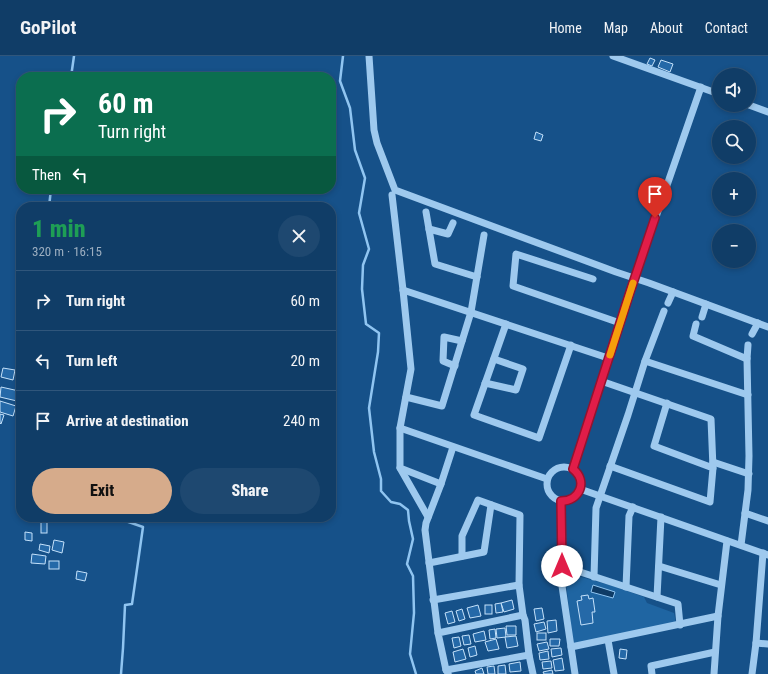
<!DOCTYPE html>
<html lang="en">
<head>
<meta charset="utf-8">
<style>
  body { margin:0; font-family:"Roboto Condensed",sans-serif; background:#1e4870; color:#f1f3f6; height:100vh; display:flex; flex-direction:column; font-size:15px; white-space:nowrap }
  * { box-sizing:border-box; margin:0 }
  p { font-size:13px; color:#9caec0 }
  .icon { flex:none; width:22px; height:22px; fill:none; stroke:currentColor; stroke-width:2; stroke-linecap:round; stroke-linejoin:round }
  .map { position:relative; flex:1; overflow:hidden }
  .sheet { position:absolute; left:16px; top:146px; width:320px; height:320px; display:flex; flex-direction:column; background:#103d67; border-radius:16px; box-shadow:0 2px 6px #0003,0 0 0 1px #30567b }
  .sheet>* { flex:none }
  .top-card { position:absolute; left:16px; top:16px; width:320px; height:122px; border-radius:16px; box-shadow:0 2px 6px #0003,0 0 0 1px #30567b; background:#0b6e4f; color:#fff; overflow:hidden }
  .fabs { position:absolute; left:712px; top:12px; display:grid; gap:8px }
  .fabs a { display:grid; place-items:center; width:44px; height:44px; border-radius:50%; background:#103d67; box-shadow:0 2px 6px #0003,0 0 0 1px #30567b; font-size:20px }
  .pin { position:absolute; display:grid; place-items:center; width:34px; height:34px; color:#fff; margin:-41px -17px; border-radius:50% 50% 50% 0; rotate:-45deg; box-shadow:0 0 4px #0007 }
  .pin .icon { rotate:45deg }
  .me { position:absolute; width:44px; margin:-22px; rotate:0deg; stroke-linejoin:round; filter:drop-shadow(0 0 3px #0008) }
  .turn { display:flex; align-items:center; gap:14px; height:84px; padding:0 16px; font-size:18px }
  .turn .icon { width:52px; height:52px; stroke-width:2.5 }
  .turn b { display:block; font-size:28px; line-height:34px }
  .then { display:flex; align-items:center; height:38px; padding:0 16px; background:#0003; gap:8px; font-size:15px }
  .round { display:grid; place-items:center; flex:none; width:42px; height:42px; border-radius:21px; background:#1e4870 }
  .overview { display:flex; align-items:center; justify-content:space-between; height:68px; padding:0 16px }
  h1 { font-size:24px; font-weight:800; line-height:30px; color:#1e9e55 }
  .button { display:flex; gap:8px; margin-top:auto; padding:8px 16px }
  .button a { flex:1; height:46px; border-radius:24px; background:#d6ab8b; color:#111; font-size:16px; font-weight:800; line-height:46px; text-align:center }
  .button a+a { background:#1e4870; color:#f1f3f6 }
  ul { padding:0; list-style:none }
  li { display:flex; align-items:center; gap:12px; height:60px; padding:0 16px; border-top:1px solid #30567b }
  li div { flex:1 }
  li b { display:block; font-size:15px }
  li em { font-style:normal }
  header { display:flex; align-items:center; gap:24px; box-sizing:border-box; height:56px; padding:0 20px; background:#103d67; border-bottom:1px solid #30567b }
  header strong { font-size:19px }
  nav { display:flex; gap:22px; margin-inline-start:auto; font-size:14px }
  .map>svg:first-child { display:block }
</style>
</head>
<body>
<header>
<strong>GoPilot</strong>
<nav><a>Home</a><a>Map</a><a>About</a><a>Contact</a></nav>
</header>
<div class="map">
<svg width="768" height="618" viewBox="0 0 768 618">
  <rect width="100%" height="100%" fill="#165189"/>
  <polygon fill="#1f65a2" points="567,517 613,530 644,541 647,547 674,557 676,567 573,588 566,526"/>
  <polygon fill="#0e3b66" stroke="#90c5f1" points="593,529 615,536 613,542 591,536"/>
  <g fill="none" stroke-linecap="round" stroke-linejoin="round">
    <g stroke="#90c5f1" stroke-width="2.5">
      <polyline points="343,0 340,25 350,52 355,94 365,122 359,157 369,193 363,209 362,233 366,268 379,277 378,296 369,352 374,396 381,423 381,435 391,446 400,448 408,454 409,465 413,483 407,508 413,520 414,557 410,598 416,618"/>
      <polyline points="71,21 74,0"/>
      <polyline points="49,151 51,133"/>
      <polyline points="114,461 143,471 132,548 125,549 123,592 121,618"/>
    </g>
  </g>
  <g fill="#2569a8" stroke="#c4e1fa">
    <polygon points="650,2 655,4 652,10 647,8"/>
    <polygon points="661,4 673,8 670,16 658,11"/>
    <polygon points="536,76 543,79 541,85 534,83"/>
    <polygon points="3,312 15,314 13,324 1,321"/>
    <polygon points="1,331 19,335 17,345 0,341"/>
    <polygon points="0,345 16,350 13,360 0,356"/>
    <polygon points="0,358 4,359 1,368 0,367"/>
    <rect x="41" y="466" width="6" height="11"/>
    <polygon points="25,476 32,477 32,485 25,484"/>
    <polygon points="54,484 64,486 62,497 52,494"/>
    <polygon points="40,488 50,490 49,497 39,494"/>
    <polygon points="32,498 46,500 45,508 31,507"/>
    <rect x="49" y="505" width="10" height="8"/>
    <polygon points="77,515 87,517 85,525 76,523"/>
    <polygon points="588,539 589,543 593,542 595,556 592,556 593,567 581,569 577,545 582,544 581,540"/>
    <polygon points="512,544 514,553 504,556 501,547"/>
    <polygon points="501,547 503,556 496,557 495,548"/>
    <polygon points="478,549 481,560 470,562 467,552"/>
    <rect x="485" y="549" width="7" height="9"/>
    <polygon points="542,552 544,563 536,565 534,553"/>
    <polygon points="462,553 465,563 459,565 456,555"/>
    <polygon points="452,555 455,566 448,568 445,557"/>
    <polygon points="556,564 557,575 548,577 547,565"/>
    <polygon points="544,566 546,573 536,576 534,568"/>
    <polygon points="506,570 516,570 516,579 507,579"/>
    <polygon points="505,572 506,581 497,582 496,573"/>
    <polygon points="495,573 496,582 490,583 489,574"/>
    <polygon points="484,575 486,584 475,586 473,578"/>
    <rect x="537" y="577" width="9" height="7"/>
    <polygon points="469,579 471,588 464,589 462,580"/>
    <polygon points="516,580 518,590 507,592 505,581"/>
    <polygon points="459,581 461,590 454,592 452,582"/>
    <polygon points="496,583 499,593 488,595 485,586"/>
    <polygon points="550,583 560,583 559,590 550,590"/>
    <polygon points="547,586 549,593 539,595 537,588"/>
    <polygon points="475,590 477,599 470,601 468,592"/>
    <polygon points="561,592 562,599 552,601 551,593"/>
    <polygon points="463,593 466,603 455,606 453,596"/>
    <polygon points="620,593 627,594 626,603 619,602"/>
    <polygon points="548,595 549,603 540,604 539,597"/>
    <polygon points="562,602 564,614 555,615 553,604"/>
    <polygon points="551,605 552,612 543,613 542,606"/>
    <polygon points="520,606 521,615 510,616 509,608"/>
    <polygon points="505,609 506,618 498,618 498,610"/>
    <polygon points="494,610 495,618 488,618 487,611"/>
    <polygon points="482,612 484,618 476,618 475,615"/>
    <polygon points="552,614 553,618 544,618 543,616"/>
  </g>
  <g fill="none" stroke-linecap="round" stroke-linejoin="round">
    <g stroke="#9ec9ee" stroke-width="7">
      <polyline points="369,0 374,74 377,87 395,134 616,216 649,227 768,271"/>
      <polyline points="613,0 719,38"/>
      <polyline points="749,49 768,56"/>
      <polyline points="392,139 403,234 411,313 400,372 400,412 441,428 453,391"/>
      <polyline points="426,156 435,208 477,221"/>
      <polyline points="429,173 448,178 453,167"/>
      <polyline points="593,223 516,198 513,230 620,267"/>
      <polyline points="403,234 608,302"/>
      <polyline points="668,247 673,236"/>
      <polyline points="702,261 706,248"/>
      <polyline points="506,268 474,359 539,382 571,289"/>
      <polyline points="696,268 693,280 747,303"/>
      <polyline points="752,278 758,267"/>
      <polyline points="645,305 748,339"/>
      <polyline points="455,310 443,305 444,281 462,285"/>
      <polyline points="601,325 711,363 713,412"/>
      <polyline points="485,327 516,334 523,313 494,303"/>
      <polyline points="406,341 442,350 471,256 484,179"/>
      <polyline points="400,372 547,423"/>
      <polyline points="713,406 749,418"/>
      <polyline points="610,410 710,446 713,412 654,390 667,347"/>
      <circle cx="564" cy="428" r="17"/>
      <polyline points="400,412 428,461"/>
      <polyline points="573,413 630,236 701,31"/>
      <polyline points="580,433 768,499"/>
      <polyline points="561,445 562,530 575,618"/>
      <polyline points="745,457 768,465"/>
      <polyline points="741,489 748,434 749,400 747,303 748,289"/>
      <polyline points="462,500 462,480 478,444 520,459 519,529"/>
      <polyline points="429,507 484,496 491,449"/>
      <polyline points="562,510 678,548 680,569"/>
      <polyline points="659,510 721,529"/>
      <polyline points="594,521 596,452 628,359 645,305 664,255"/>
      <polyline points="626,531 629,460 633,451"/>
      <polyline points="657,541 661,461"/>
      <polyline points="433,544 519,529 523,559 525,564 529,599 533,618"/>
      <polyline points="718,560 727,485"/>
      <polyline points="438,577 425,474 426,467 441,428"/>
      <polyline points="608,584 614,618"/>
      <polyline points="756,587 768,588"/>
      <polyline points="571,591 718,560 714,618"/>
      <polyline points="446,614 438,577 523,559"/>
      <polyline points="448,617 446,614 529,599"/>
      <polyline points="652,618 651,610 715,596"/>
      <polyline points="752,618 756,587 763,497"/>
    </g>
  </g>
  <g fill="none" stroke-linecap="round" stroke-linejoin="round">
    <defs>
      <path id="route" d="M 562,510 L 561,445 C 580,445 588,425 573,413 L 630,236 L 655,162"/>
    </defs>
    <use href="#route" stroke="#92132f" stroke-width="10"/>
    <use href="#route" stroke="#e11d48" stroke-width="7"/>
    <polyline stroke="#f59e0b" stroke-width="7" points="610,299 633,227"/>
  </g>
</svg>
<div class="fabs">
<a><svg class="icon" aria-label="sound" viewBox="0 0 24 24"><path d="M4 9h4l5-4v14l-5-4H4zM17 9q2 3 0 6"/></svg></a>
<a><svg class="icon" aria-label="search" viewBox="0 0 24 24"><circle cx="10" cy="10" r="6"/><path d="M15 15l6 6"/></svg></a>
<a>+</a>
<a>−</a>
</div>
<div class="pin" style="left:655px;top:162px;background:#d93025"><svg class="icon" aria-label="arrive" viewBox="0 0 24 24"><path d="M6 21V4h12l-3 4 3 4H6"/></svg></div>
<svg class="me" style="left:562px;top:510px" viewBox="-20 -20 40 40"><circle r="19" fill="#fff"/><path d="M0-13L10 11 0 6-10 11z" fill="#e11d48"/></svg>
<div class="top-card">
<div class="turn"><svg class="icon" aria-label="right" viewBox="0 0 24 24"><path d="M7 20v-9h11M14 6l5 5-5 5"/></svg><div><b>60 m</b>Turn right</div></div>
<div class="then">Then<svg class="icon" aria-label="left" viewBox="0 0 24 24"><path d="M17 20v-9H6M10 6l-5 5 5 5"/></svg></div>
</div>
<section class="sheet">
<div class="overview"><div><h1>1 min</h1><p>320 m · 16:15</p></div><a class="round"><svg class="icon" aria-label="close" viewBox="0 0 24 24"><path d="M6 6l12 12M18 6L6 18"/></svg></a></div>
<ul>
<li><svg class="icon" aria-label="right" viewBox="0 0 24 24"><path d="M7 20v-9h11M14 6l5 5-5 5"/></svg><div><b>Turn right</b></div><em>60 m</em></li>
<li><svg class="icon" aria-label="left" viewBox="0 0 24 24"><path d="M17 20v-9H6M10 6l-5 5 5 5"/></svg><div><b>Turn left</b></div><em>20 m</em></li>
<li><svg class="icon" aria-label="arrive" viewBox="0 0 24 24"><path d="M6 21V4h12l-3 4 3 4H6"/></svg><div><b>Arrive at destination</b></div><em>240 m</em></li>
</ul>
<div class="button"><a>Exit</a><a>Share</a></div>
</section>
</div>
</body>
</html>
